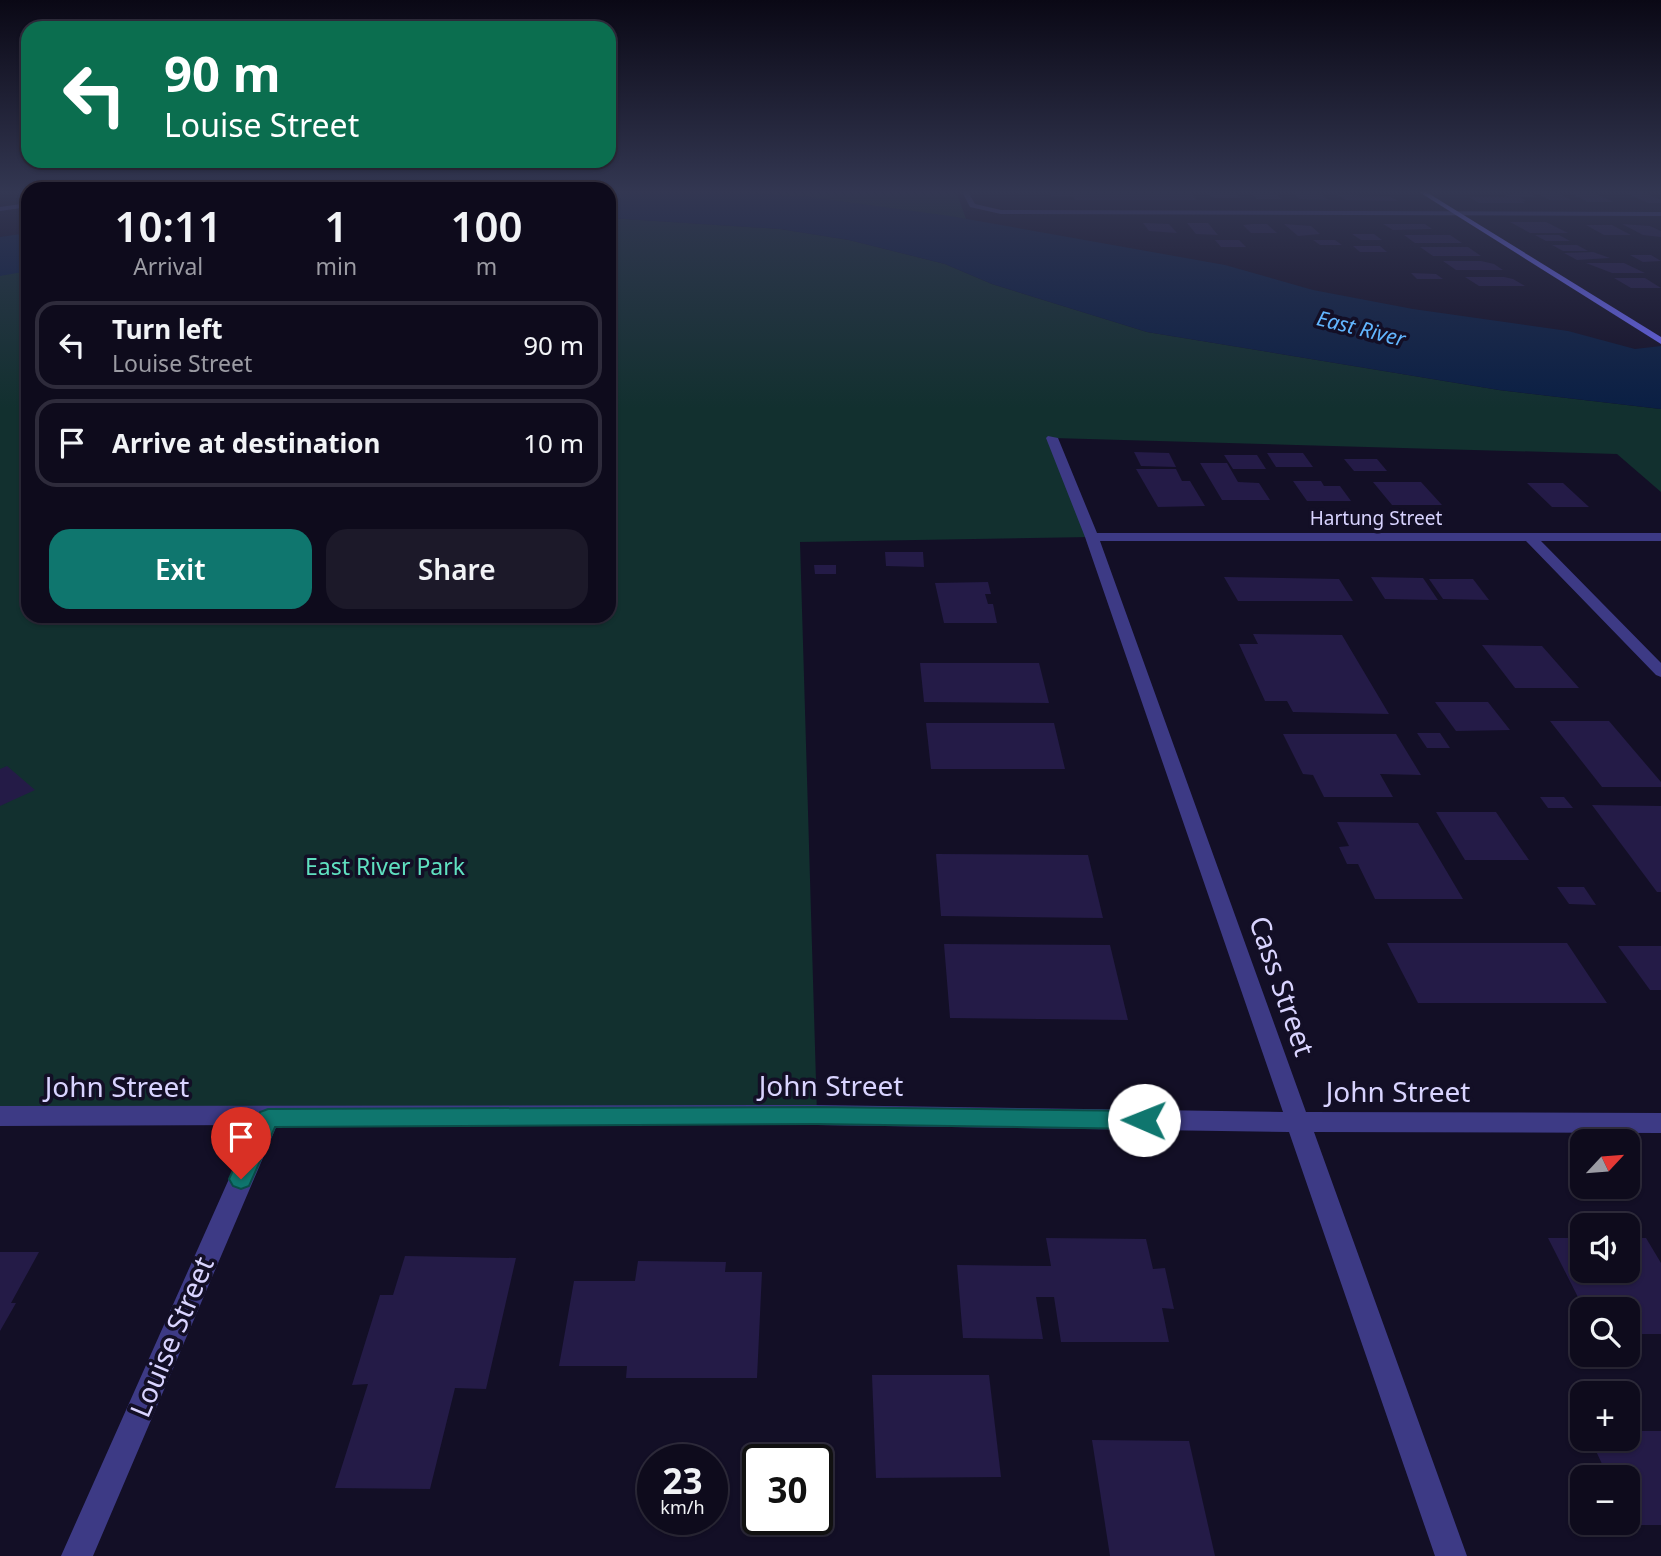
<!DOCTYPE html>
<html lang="en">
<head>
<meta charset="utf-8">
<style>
  body { margin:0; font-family:"Noto Sans",sans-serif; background:#1c1929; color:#f1f3f6; height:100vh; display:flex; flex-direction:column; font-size:26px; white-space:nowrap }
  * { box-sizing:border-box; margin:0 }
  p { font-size:23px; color:#9b9ba3 }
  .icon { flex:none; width:38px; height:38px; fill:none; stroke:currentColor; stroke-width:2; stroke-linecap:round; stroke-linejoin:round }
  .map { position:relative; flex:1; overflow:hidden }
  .drawer { position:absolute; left:21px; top:182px; width:595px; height:441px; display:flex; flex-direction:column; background:#0e0b1c; border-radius:21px; box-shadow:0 2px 5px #0004,0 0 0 2px #2e2b3b }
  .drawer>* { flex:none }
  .banner { position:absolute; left:21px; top:21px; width:595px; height:147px; border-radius:21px; box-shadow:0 2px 5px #0004,0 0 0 2px #2e2b3b; background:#0b6e4f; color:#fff; overflow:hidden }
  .needle { width:46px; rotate:64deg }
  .buttons { position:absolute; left:1570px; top:1129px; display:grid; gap:14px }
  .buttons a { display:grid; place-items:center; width:70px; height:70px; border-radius:14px; background:#0e0b1c; box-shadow:0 2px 5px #0004,0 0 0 2px #2e2b3b; font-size:35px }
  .speed { position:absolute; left:637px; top:1444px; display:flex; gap:14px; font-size:35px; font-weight:700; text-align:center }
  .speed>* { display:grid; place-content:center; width:91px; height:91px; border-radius:50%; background:#0e0b1c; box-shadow:0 2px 5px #0004,0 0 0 2px #2e2b3b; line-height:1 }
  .speed small { font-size:18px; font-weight:400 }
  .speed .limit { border:4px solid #111; border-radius:10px; background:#fff; color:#111 }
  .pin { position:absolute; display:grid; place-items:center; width:60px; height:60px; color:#fff; margin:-72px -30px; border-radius:50% 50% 50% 0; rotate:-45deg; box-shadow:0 0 7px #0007 }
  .pin .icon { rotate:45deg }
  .me { position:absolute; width:77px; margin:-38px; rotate:271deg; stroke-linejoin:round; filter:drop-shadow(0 0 5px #0008) }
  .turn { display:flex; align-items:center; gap:24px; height:147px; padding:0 28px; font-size:32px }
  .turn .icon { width:91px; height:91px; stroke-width:2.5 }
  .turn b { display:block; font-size:49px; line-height:60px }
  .eta { display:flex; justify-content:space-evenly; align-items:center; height:119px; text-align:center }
  .eta b { font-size:42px; font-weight:600; line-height:49px }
  .primary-button { display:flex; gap:14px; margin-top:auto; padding:14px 28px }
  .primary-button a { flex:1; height:80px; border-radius:21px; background:#0f766e; color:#fff; font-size:28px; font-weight:600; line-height:80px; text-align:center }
  .primary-button a+a { background:#1c1929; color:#f1f3f6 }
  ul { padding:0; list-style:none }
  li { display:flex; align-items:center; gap:21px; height:88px; margin:0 14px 10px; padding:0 14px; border:4px solid #2e2b3b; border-radius:21px }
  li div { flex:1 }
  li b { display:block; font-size:26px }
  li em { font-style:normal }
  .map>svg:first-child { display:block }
</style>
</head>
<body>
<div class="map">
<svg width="1661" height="1556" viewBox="0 0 1661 1556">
  <rect width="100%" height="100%" fill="#130f26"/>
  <g fill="#12302f">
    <polygon points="677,190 956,190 966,219 809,197"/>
    <polygon points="609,218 780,229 849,240 945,264 992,284 1147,332 1499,390 1661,409 1661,492 1617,454 1053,438 1092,537 800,542 817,1115 0,1116 0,274 28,270 28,616 609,616"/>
  </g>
  <g fill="#0a1f44">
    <polygon points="609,190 690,190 809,197 950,216 1225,265 1313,290 1413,309 1568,331 1635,349 1661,346 1661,409 1499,390 1147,332 992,284 945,264 849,240 780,229 609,218"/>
    <polygon points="28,233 28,271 0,276 0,237"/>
  </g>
  <g fill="#241b47">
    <polygon points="1048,190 1187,190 1197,200 1075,200 1073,196 1051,196"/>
    <polygon points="1553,190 1571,200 1549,200 1533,191"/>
    <polygon points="1565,190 1587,190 1614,202 1588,202"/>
    <polygon points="1628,190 1641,191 1661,200 1661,203 1648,203 1624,192 1632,192"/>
    <polygon points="1290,191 1317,191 1328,200 1300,199"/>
    <polygon points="1249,192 1276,194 1282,199 1257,199"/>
    <polygon points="1207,193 1235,193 1241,198 1213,198"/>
    <polygon points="1528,193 1536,197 1520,197 1526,201 1522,201 1525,203 1479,203 1469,197 1509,197 1504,194"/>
    <polygon points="1338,195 1389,196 1398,201 1345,200"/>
    <polygon points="1510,222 1546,222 1568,233 1530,233"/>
    <polygon points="1143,223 1169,224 1177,233 1149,231"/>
    <polygon points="1187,223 1208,223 1218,235 1196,234"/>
    <polygon points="1253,224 1267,224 1277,233 1251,233 1243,225"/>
    <polygon points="1284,224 1311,226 1320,234 1298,236"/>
    <polygon points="1383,224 1425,224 1432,229 1393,230"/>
    <polygon points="1622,224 1650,226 1661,231 1661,237 1643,235"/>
    <polygon points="1586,225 1612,225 1631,235 1604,235"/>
    <polygon points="1352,234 1374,234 1382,240 1361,240"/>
    <polygon points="1404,235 1450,235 1462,243 1415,243"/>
    <polygon points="1535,235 1559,235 1570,241 1546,241"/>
    <polygon points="1215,240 1239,240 1246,247 1221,247"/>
    <polygon points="1313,240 1335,240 1342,245 1320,245"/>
    <polygon points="1552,245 1577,245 1588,251 1563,251"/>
    <polygon points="1353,246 1380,246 1387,252 1360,252"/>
    <polygon points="1420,247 1468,247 1481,256 1433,256"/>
    <polygon points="1593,252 1610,258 1577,260 1564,253"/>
    <polygon points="1630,255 1651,255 1661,261 1643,262"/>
    <polygon points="1443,261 1481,261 1494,264 1503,270 1456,270"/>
    <polygon points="1586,263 1624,263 1645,273 1612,273"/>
    <polygon points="1411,273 1436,274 1443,279 1417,279"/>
    <polygon points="1465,277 1504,277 1513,279 1525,286 1479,286"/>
    <polygon points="1614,278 1645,278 1661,288 1631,288"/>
    <polygon points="1134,452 1169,453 1176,467 1141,466"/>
    <polygon points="1267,453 1303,453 1313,467 1276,467"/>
    <polygon points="1224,455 1257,455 1266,469 1233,469"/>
    <polygon points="1344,459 1377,459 1387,471 1354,471"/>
    <polygon points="1200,463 1227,463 1238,482 1259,483 1270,500 1222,500"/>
    <polygon points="1136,469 1176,469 1182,481 1190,481 1205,506 1158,507"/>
    <polygon points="1293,481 1321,481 1324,486 1340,486 1351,501 1307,501"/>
    <polygon points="1373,482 1421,482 1442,505 1392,505"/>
    <polygon points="1527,483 1563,483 1589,507 1552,507"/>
    <polygon points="885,552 923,552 924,567 886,566"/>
    <polygon points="814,565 836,565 836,574 815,574"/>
    <polygon points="1224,577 1339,579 1353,601 1238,601"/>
    <polygon points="1371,577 1423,578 1438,600 1385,599"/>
    <polygon points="1429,579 1473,579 1489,600 1443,599"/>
    <polygon points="988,582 991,594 985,594 988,604 993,604 997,623 944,623 935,583"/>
    <polygon points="1253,634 1342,635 1389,714 1293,712 1287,701 1265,701 1239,644 1258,644"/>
    <polygon points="1482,645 1542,646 1579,688 1515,688"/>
    <polygon points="920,663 1039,663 1049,703 924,702"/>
    <polygon points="1435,702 1488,702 1510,730 1456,731"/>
    <polygon points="1550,721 1609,721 1661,782 1661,787 1602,787"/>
    <polygon points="926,723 1054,723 1065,769 931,769"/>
    <polygon points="1417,733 1440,733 1450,748 1427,748"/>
    <polygon points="1283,734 1396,734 1421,775 1380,774 1393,797 1324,797 1313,775 1303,774"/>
    <polygon points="7,766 35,790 0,806 0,769"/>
    <polygon points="1540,797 1564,797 1573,808 1548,808"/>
    <polygon points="1592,805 1661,806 1661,892 1657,892"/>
    <polygon points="1436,812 1496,812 1529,860 1465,860"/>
    <polygon points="1337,822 1418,823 1463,899 1375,899 1358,864 1347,864 1339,847 1349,846"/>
    <polygon points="936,854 1088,855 1103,918 941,916"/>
    <polygon points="1557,887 1584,887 1596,905 1569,904"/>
    <polygon points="1387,943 1567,943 1607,1003 1418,1003"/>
    <polygon points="944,944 1110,945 1128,1020 950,1018"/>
    <polygon points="1618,946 1661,946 1661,990 1650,990"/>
    <polygon points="1046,1238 1146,1239 1153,1269 1165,1268 1174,1309 1162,1308 1169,1342 1061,1342 1054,1297 1036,1297 1043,1339 963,1338 957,1265 1051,1266"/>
    <polygon points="1548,1238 1582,1238 1582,1270 1628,1270 1628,1238 1646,1238 1661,1263 1661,1334 1628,1334 1628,1309 1584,1309"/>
    <polygon points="0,1252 39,1252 11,1303 16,1303 0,1331"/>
    <polygon points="405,1256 516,1258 486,1389 455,1388 430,1489 335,1488 368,1384 352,1385 380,1295 393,1295"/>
    <polygon points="638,1261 726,1262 725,1272 762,1272 757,1378 626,1378 627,1366 559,1366 574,1281 635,1281"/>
    <polygon points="872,1375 989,1375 1001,1477 876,1478"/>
    <polygon points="1628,1431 1661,1431 1661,1525 1631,1525 1628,1517 1628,1477 1608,1477 1590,1438 1628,1438"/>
    <polygon points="1092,1440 1189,1441 1215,1556 1110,1556"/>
  </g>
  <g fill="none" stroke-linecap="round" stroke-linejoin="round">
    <g fill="#3d3a85" fill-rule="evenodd">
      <polygon points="961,190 967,190 975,204 1001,210 1661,212 1661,216 1001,214 970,207"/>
      <polygon points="28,203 28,207 0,211 0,207"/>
      <polygon points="1048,436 1058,438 1097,533 1661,533 1661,541 1541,541 1661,663 1661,677 1656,675 1526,541 1100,541 1306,1112 1661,1113 1661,1133 1314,1132 1467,1556 1435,1556 1289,1132 817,1125 277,1125 93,1556 61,1556 253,1125 0,1126 0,1106 817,1105 1283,1112 1085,537 1046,438"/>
    </g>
    <polygon fill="#6f6bff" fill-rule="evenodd" points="1416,190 1423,190 1661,337 1661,344"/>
  </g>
  <linearGradient id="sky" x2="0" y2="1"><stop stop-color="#0a0815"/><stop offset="0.47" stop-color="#333752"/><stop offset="1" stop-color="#333752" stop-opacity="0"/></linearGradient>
  <rect width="1661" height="408" fill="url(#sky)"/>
  <polygon fill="#0f766e" stroke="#0a4d48" stroke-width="2" points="817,1107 1144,1111 1151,1113 1154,1120 1151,1126 1144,1129 817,1124 275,1127 249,1186 241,1189 233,1186 229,1179 260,1112 268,1109"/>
  <g text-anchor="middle" stroke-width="7" stroke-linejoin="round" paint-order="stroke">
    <g font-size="19" fill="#d9d4ff" stroke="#130f26">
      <text x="1376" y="525">Hartung Street</text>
    </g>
    <g font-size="21" font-style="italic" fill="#62b6ff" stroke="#130f26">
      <text transform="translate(1361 329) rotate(14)" y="7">East River</text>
    </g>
    <g font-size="23" fill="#5fe0c0" stroke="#130f26">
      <text x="385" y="875">East River Park</text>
    </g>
    <g font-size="28" fill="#d9d4ff" stroke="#130f26">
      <text transform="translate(1282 986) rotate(71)" y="10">Cass Street</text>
      <text x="831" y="1096">John Street</text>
      <text x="117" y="1097">John Street</text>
      <text x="1398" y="1102">John Street</text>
      <text transform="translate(172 1337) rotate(-67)" y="10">Louise Street</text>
    </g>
  </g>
</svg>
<div class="buttons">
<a><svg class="needle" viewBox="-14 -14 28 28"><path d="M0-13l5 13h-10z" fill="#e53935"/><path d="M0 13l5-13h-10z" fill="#9b9ba3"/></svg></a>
<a><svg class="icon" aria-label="sound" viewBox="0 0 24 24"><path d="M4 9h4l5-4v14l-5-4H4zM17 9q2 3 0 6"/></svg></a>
<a><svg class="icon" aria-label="search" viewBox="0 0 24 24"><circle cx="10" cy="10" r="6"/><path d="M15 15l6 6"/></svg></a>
<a>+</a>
<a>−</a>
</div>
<div class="speed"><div>23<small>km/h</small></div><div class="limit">30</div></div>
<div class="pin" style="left:241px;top:1179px;background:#d93025"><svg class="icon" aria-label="arrive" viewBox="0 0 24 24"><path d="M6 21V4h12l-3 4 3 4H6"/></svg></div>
<svg class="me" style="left:1144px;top:1120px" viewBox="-20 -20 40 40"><circle r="19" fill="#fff"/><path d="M0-13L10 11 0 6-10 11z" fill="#0f766e"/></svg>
<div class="banner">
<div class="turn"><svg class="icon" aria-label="left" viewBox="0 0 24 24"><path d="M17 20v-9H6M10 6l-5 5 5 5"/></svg><div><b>90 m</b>Louise Street</div></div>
</div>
<section class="drawer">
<div class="eta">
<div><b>10:11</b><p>Arrival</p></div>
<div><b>1</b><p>min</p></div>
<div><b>100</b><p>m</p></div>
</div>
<ul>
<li><svg class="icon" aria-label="left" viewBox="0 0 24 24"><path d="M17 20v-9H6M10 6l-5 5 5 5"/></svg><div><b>Turn left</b><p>Louise Street</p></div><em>90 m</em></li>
<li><svg class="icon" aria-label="arrive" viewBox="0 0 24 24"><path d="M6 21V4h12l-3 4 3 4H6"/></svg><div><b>Arrive at destination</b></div><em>10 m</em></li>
</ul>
<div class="primary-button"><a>Exit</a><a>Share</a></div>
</section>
</div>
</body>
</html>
